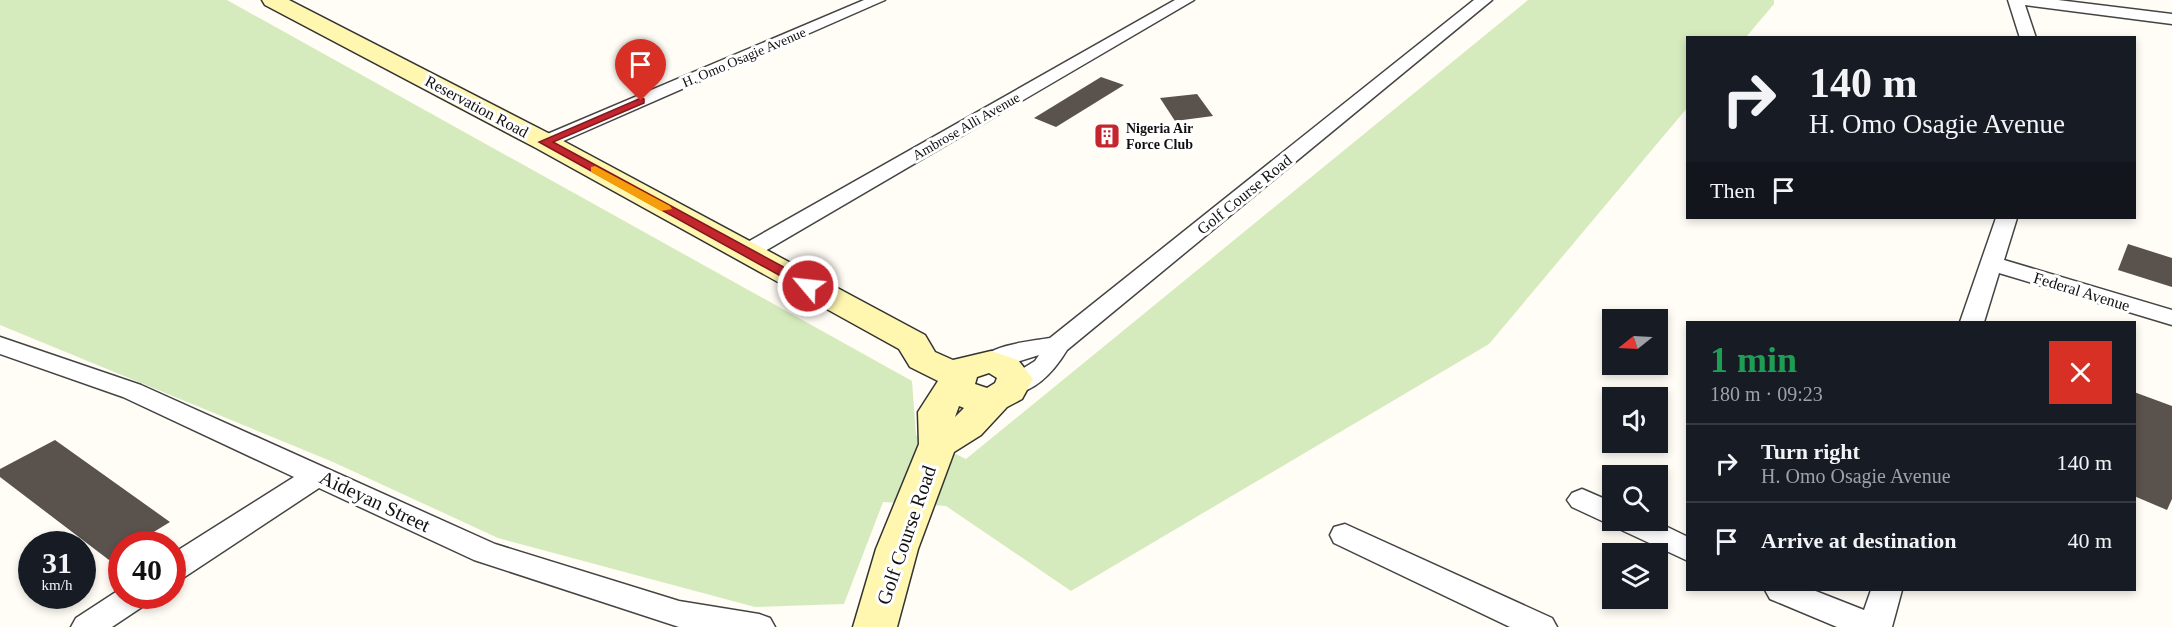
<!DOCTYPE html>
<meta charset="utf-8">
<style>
body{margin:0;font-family:"Times New Roman",serif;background:#20242c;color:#f1f3f6;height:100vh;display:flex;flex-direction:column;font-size:22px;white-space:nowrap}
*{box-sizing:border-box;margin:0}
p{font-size:20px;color:#9ea1a6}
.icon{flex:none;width:33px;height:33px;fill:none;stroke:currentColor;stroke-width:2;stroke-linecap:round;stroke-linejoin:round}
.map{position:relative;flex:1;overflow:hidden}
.side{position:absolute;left:1686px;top:321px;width:450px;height:270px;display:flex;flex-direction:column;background:#171b24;border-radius:0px;box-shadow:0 3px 9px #0003}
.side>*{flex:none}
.guide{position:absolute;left:1686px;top:36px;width:450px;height:183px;border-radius:0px;box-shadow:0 3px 9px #0003;background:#171b24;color:#f1f3f6;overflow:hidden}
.needle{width:39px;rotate:252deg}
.controls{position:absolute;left:1602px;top:309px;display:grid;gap:12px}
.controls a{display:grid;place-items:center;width:66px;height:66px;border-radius:0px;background:#171b24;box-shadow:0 3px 9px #0003;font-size:30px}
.speed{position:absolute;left:18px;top:531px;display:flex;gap:12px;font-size:30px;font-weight:700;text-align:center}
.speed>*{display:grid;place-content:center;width:78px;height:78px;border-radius:50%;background:#171b24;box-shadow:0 3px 9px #0003;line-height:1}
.speed small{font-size:15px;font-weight:400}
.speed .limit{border:9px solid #d22;background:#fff;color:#111}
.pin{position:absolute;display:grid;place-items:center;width:51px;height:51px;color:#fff;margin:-62px -26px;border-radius:50% 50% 50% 0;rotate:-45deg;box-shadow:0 0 6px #0007}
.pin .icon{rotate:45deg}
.me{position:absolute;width:66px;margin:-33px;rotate:298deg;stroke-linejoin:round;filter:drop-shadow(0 0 4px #0008)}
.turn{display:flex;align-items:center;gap:21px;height:126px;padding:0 24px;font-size:27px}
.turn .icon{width:78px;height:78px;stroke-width:2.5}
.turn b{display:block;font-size:42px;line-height:51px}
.then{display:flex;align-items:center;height:57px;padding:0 24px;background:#0003;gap:12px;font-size:22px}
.round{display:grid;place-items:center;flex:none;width:63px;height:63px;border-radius:0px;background:#20242c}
.overview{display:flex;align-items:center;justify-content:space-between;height:102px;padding:0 24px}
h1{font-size:36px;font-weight:800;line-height:45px;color:#1e9e55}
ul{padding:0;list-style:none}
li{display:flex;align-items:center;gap:18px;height:78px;padding:0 24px;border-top:2px solid #363941}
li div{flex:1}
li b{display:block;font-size:22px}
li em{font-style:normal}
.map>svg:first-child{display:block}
.green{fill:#d5ebbd}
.building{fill:#5a524d}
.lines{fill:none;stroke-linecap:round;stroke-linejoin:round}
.street-casing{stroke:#444;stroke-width:3}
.secondary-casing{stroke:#333;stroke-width:3}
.street{fill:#fff;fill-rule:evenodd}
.secondary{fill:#fff6b0;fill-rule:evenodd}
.route{fill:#c4262e;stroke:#7f191e;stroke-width:1.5}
.slow{fill:#f59e0b}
.labels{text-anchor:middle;stroke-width:6;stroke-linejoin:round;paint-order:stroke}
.far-street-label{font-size:14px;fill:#111;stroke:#fff}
.far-poi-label{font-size:14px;font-weight:bold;fill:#111;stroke:#fff;text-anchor:start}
.street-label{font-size:16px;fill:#111;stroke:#fff}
.near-street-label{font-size:20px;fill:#111;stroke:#fff}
</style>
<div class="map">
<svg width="2172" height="627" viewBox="0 0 2172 627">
<rect width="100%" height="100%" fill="#fffdf5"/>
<!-- green -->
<path class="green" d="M0,0H227L912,381L916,435L966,459L1528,0H1774V4L1746,37L1688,38L1687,108L1489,344L1071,591L946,506L883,502L844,604L755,607L498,538L333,462L0,325Z"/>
<!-- building -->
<g class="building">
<path d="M1101,77L1124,85L1056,127L1034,118Z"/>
<path d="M1197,94L1213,116L1175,121L1160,98Z"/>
<path d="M2128,244L2172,258V287L2118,270Z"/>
<path d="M2134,392L2172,406V499L2167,510L2134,496Z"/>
<path d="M55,440L170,522L134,544H122V552L109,560L0,477V469Z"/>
</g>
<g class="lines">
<defs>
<g id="street">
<path d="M864,0H885L552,146H538L535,142L538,138Z"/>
<path d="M1175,0H1194L753,258H737L734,253L737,248Z"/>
<path d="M1474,0H1492L1067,350C1055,370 1031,399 1004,392L1000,386L1004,380L1035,361L1039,355L991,370L982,368L978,362C989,345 1031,341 1050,338Z"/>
<path d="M2008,0H2058L2172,14V24L2025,5L2036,38H2020Z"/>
<path d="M1996,218H2017L2004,260L2172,310V325L1999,273L1984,322H1960Z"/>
<path d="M0,337L141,385L495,544L679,601L759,614L770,618L775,627H679L474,560L319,488L183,578L172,582V554L294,477L123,397L0,354Z"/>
<path d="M1582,489L1612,502V520H1653L1688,537V561L1572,507L1567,500L1572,493Z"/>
<path d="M1345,524L1552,618L1557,627H1510L1334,543L1330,535L1334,527Z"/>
<path d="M122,588V596H150L145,605L112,627H71L76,618Z"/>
<path d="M1765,590H1813L1864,610L1871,590H1902L1892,627H1837L1770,599Z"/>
</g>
<path id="secondary" d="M262,0H289L554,136L925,335L935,352L953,360L991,351L1018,360L1033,379L1022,399L1007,407L981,435L954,452L918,549L897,627H853L876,549L919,444L918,412L938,381L910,367L899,349L536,148L265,5ZM989,373L997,378L995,383L987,388L975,384L977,377ZM959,406L964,408L955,417Z"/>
</defs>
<!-- street casing -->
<use href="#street" class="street-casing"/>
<!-- secondary casing -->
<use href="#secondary" class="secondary-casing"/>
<!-- street -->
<use href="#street" class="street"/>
<!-- secondary -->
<use href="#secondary" class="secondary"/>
</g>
<!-- route -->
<path class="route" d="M641,98L644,99V103L553,142L813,283V289H804L539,142Z"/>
<!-- slow -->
<path class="slow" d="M595,166L670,206L672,209L661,211L591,172V167Z"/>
<!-- icons -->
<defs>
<symbol id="building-square" viewBox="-11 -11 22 22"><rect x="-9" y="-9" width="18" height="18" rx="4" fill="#c4262e" stroke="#fff"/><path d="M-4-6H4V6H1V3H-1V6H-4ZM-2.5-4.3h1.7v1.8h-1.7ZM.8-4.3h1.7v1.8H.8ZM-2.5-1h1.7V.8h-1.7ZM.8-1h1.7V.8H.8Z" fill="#fff"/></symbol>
</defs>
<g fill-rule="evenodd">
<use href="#building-square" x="1092" y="121" width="30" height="30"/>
</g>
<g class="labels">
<!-- far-street labels -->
<g class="far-street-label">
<text transform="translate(744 57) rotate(-23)" y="5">H. Omo Osagie Avenue</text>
<text transform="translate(966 126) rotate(-30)" y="5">Ambrose Alli Avenue</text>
</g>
<!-- far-poi labels -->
<g class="far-poi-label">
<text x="1126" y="133">Nigeria Air<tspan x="1126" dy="16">Force Club</tspan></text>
</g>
<!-- street labels -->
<g class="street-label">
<text transform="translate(477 106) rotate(28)" y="6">Reservation Road</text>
<text transform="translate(1244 194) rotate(-39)" y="6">Golf Course Road</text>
<text transform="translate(2082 291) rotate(17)" y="6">Federal Avenue</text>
</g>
<!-- near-street labels -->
<g class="near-street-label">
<text transform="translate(375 501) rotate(25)" y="7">Aideyan Street</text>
<text transform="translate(906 535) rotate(-71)" y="7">Golf Course Road</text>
</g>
</g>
</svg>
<div class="controls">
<a><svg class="needle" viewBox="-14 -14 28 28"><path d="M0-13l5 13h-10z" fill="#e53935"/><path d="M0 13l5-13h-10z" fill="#9ea1a6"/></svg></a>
<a><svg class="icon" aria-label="sound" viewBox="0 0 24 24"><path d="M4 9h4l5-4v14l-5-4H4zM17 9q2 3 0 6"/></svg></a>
<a><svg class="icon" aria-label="search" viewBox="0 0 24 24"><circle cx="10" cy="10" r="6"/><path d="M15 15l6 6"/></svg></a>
<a><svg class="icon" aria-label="layers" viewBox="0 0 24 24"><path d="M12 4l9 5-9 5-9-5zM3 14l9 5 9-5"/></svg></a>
</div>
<div class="speed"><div>31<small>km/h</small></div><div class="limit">40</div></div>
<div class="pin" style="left:641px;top:101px;background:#d93025"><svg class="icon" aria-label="arrive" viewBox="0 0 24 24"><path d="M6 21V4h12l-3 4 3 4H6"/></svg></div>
<svg class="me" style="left:808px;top:286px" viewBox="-20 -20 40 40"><circle r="17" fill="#c4262e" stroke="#fff" stroke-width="3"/><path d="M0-11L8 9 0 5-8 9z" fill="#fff"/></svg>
<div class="guide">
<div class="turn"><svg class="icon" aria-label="right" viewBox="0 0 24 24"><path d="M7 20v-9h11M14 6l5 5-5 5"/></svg><div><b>140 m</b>H. Omo Osagie Avenue</div></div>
<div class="then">Then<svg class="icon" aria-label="arrive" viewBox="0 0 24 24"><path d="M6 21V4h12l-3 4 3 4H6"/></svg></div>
</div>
<section class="side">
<div class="overview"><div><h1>1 min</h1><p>180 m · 09:23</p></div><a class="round" style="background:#d93025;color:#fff"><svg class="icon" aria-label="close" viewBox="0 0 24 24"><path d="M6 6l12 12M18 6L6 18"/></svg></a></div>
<ul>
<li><svg class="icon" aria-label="right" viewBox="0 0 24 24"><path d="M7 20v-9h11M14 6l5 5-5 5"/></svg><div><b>Turn right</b><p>H. Omo Osagie Avenue</p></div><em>140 m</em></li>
<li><svg class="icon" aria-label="arrive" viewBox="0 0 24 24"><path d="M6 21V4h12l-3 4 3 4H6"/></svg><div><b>Arrive at destination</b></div><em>40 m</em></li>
</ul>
</section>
</div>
